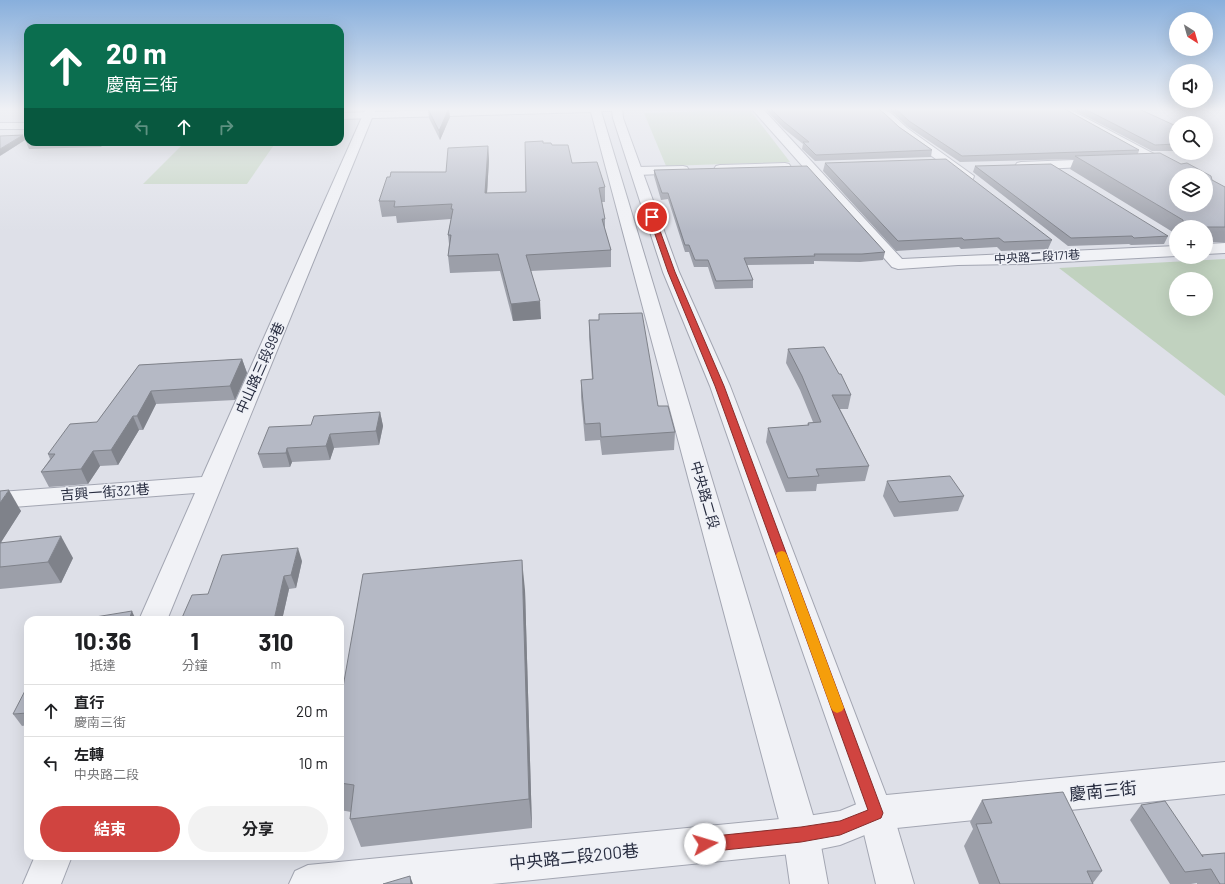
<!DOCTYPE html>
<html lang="zh-TW">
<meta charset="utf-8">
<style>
body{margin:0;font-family:Barlow,"Noto Sans TC",sans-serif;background:#f2f2f2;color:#202124;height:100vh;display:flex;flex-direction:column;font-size:15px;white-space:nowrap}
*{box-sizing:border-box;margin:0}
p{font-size:13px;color:#757577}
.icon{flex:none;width:22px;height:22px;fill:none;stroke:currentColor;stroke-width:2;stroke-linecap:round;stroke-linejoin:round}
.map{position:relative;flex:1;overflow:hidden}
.details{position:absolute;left:24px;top:616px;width:320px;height:244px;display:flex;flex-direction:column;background:#fff;border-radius:12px;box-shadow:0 4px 16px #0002}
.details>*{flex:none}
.guide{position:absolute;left:24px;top:24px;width:320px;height:122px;border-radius:12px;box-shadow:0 4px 16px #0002;background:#0b6e4f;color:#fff;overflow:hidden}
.needle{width:26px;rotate:143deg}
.controls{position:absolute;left:1169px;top:12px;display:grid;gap:8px}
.controls a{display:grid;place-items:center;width:44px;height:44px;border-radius:50%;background:#fff;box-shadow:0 4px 16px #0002;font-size:20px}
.pin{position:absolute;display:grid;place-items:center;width:34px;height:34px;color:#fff;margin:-17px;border:2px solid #fff;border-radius:50%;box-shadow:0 1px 4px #0007}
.me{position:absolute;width:44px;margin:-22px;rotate:84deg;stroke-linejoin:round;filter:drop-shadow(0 0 3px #0008)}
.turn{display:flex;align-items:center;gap:14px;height:84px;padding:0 16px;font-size:18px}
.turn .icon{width:52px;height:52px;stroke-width:2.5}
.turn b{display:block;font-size:28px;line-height:34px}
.lanes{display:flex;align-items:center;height:38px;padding:0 16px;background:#0003;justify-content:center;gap:20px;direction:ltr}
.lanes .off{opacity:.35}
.eta{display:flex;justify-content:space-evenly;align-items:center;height:68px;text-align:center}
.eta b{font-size:24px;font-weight:700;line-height:28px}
.cta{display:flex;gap:8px;margin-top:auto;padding:8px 16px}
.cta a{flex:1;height:46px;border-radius:24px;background:#d04440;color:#fff;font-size:16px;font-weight:700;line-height:46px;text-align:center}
.cta a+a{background:#f2f2f2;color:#202124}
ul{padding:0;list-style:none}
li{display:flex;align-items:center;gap:12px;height:52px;padding:0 16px;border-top:1px solid #e0e0e0}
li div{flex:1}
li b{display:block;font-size:15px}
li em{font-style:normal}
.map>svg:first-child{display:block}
.green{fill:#c1d2bf;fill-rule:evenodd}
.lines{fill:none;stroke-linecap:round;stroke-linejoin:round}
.minor-casing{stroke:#a3a6b2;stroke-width:2}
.tertiary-casing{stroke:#a3a6b2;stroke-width:2}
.minor{fill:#f1f2f6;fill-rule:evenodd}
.tertiary{fill:#f1f2f6;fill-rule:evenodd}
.wall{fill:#9c9fa9}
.shaded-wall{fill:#7f828a}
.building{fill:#b5b9c5;stroke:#7f828a;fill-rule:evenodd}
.route{fill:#d04440;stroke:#872c2a}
.slow{fill:#f59e0b}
.labels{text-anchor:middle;stroke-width:3;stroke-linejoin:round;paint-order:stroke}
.far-street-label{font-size:12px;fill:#272c3f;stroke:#eef0f6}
.street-label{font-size:14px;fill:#272c3f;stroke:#eef0f6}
.near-street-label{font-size:17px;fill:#272c3f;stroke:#eef0f6}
</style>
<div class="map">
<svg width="1225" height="884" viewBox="0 0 1225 884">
<rect width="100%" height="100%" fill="#dee0e8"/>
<!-- green -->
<g class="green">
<path d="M750,110L790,162L666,166L644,113Z"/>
<path d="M185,142H276L247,184H143Z"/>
<path d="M1225,259V396L1059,268ZM1176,279H1206V309H1176Z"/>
</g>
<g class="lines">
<defs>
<g id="minor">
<path d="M366,108H376L167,620H139L195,493L0,508V492L202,477Z"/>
<path d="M751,108H762L902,259L1176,246V256L1025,264L958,265L898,269L892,267Z"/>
<path d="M870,108H882L892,114L907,128L974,176L973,179H963L899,132L884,118Z"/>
<path d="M1054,108H1067L1188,172L1189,175H1176V176L1055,110Z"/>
<path d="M1101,159L1105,160L1107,163L1105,166L1021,170L1017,169L1015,166L1017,163L1021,162Z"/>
<path d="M785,163L789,164L791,167L789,170L720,173L716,172L714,169L716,166L720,165Z"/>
<path d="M683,166L687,167L689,170L687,173L637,175L633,174L631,171L633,168L637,167Z"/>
<path d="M1225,243V253L1206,254V244Z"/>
<path d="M1225,762V794L877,830L840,845L801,853L492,884H289L295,871L308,865L801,817L840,811L876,796Z"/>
<path d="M35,856H72L61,884H23Z"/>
</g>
<g id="tertiary">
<path d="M508,108H622L623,118L679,272L730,386L893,813L914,884H876L859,813L710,386L663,272L613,118L612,111H601L819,835L828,884H790L783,835L591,112L340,119V113Z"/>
<rect x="0" y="123" width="28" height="6"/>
</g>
</defs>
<!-- minor casing -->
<use href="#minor" class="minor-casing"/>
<!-- tertiary casing -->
<use href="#tertiary" class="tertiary-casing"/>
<!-- minor -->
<use href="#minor" class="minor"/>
<!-- tertiary -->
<use href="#tertiary" class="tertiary"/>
</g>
<!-- wall -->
<g class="wall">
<path d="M431,108H454L431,109Z"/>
<path d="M764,108H877L899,127L932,150L931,157L815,161L802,149L803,144L783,128Z"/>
<path d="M885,108H1063L1139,150L1138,154L1212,180L1225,187V242H1206V227H1176V234L1070,169L1074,159L960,162L908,127L893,113Z"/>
<path d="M1070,108H1137L1176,126V151H1152Z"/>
<path d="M428,109L450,117L440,140L429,118Z"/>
<path d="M28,136V142H103L101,147L29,149L25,140L0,156Z"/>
<path d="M1206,140L1209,141L1206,148Z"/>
<path d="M543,143L552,145L572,163L605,187V202H602L605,219V230L611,250V267L531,271L541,319L513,321L500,271L450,273L448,256L449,244L448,235L451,219L397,223L396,216L382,217L379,201L446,172L488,146L489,160L487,193L526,192Z"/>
<path d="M825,163L1052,240L1048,249L1001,251L997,247L961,249L959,247L896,251L823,171Z"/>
<path d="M975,166L1168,236L1164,244L1131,245L1129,244L1068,246L973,172Z"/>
<path d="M654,170L885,252L883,260L860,262L814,261V264L747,265L753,280V288L715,289L708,267H694L689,252H685L668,199L661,200L654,176Z"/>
<path d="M599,314L675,432L674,450L602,455L600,440L585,441L581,397V380L592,379L589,337V320H599Z"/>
<path d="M788,349L851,395L848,409H840L869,466L865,481L817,484L816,491L786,492L766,442L768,428L807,426L808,423L813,422L800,390L786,363Z"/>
<path d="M242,359L247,373L235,400L156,404L143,430H139L118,465L100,466L88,484L49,487L41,472L50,459L48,454L97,422L139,365Z"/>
<path d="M380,412L383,426L379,445L334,448L330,460L292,462L290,467L263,468L258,454L311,425Z"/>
<path d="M887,481L964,496L958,511L894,517L883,496Z"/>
<path d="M0,491L21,511L1,542L73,558L61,583L0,589Z"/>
<path d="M302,561L296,588L289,589L282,620H181L208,594Z"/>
<path d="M525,590L532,828L361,847L350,819L351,812L340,810V704Z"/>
<path d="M28,713V725L22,726L13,714Z"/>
<path d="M982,800L1102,871L1093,883V884H979L964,846L973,829L970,822Z"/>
<path d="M1141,805L1202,855L1225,884H1197V883L1191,884H1170L1130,820Z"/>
</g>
<!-- shaded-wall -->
<g class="shaded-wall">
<path d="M449,108L450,117L440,140L439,131Z"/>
<path d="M23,135L25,140L0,156V149Z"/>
<path d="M99,142H103L101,147Z"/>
<path d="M488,146L489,160L486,209L485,193Z"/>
<path d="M540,301L541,319L513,321L511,304Z"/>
<path d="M242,359L247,373L235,400L230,386Z"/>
<path d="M151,391L156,404L143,430L137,416Z"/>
<path d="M380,412L383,426L379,445L376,431Z"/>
<path d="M133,416L139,430L118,465L111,450Z"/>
<path d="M330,434L334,448L330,460L326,446Z"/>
<path d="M287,448L292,462L290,467L286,453Z"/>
<path d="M93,451L100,466L88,484L81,469Z"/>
<path d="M9,490L21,511L0,544V503Z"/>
<path d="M61,536L73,558L61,583L48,562Z"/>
<path d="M298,548L302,561L296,588L291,575Z"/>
<path d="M522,560L525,590L532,828L529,799Z"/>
<path d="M284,576L289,589L282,620H274Z"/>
<path d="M132,611L136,620H129Z"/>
<path d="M410,876L413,884H411Z"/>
</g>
<!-- building -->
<g class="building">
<path d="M449,108L439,131L428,109Z"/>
<path d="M770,108H877L884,113L899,127L932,150L816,155L803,142H809L783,121Z"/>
<path d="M895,108H1063L1139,150L962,156L909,121Z"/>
<path d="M1083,108H1137L1176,126V144L1155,145Z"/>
<path d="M23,135L0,149V136Z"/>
<path d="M543,141V143H551L552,145H568L572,163L597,162L605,187L599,188L605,219H602L611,250L526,255L540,301L511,304L498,254L448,256L451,235H448L453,209H451L452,204L394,207L395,201H379L387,177H390L391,172H446L448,148L488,146L485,193L526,192L525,142Z"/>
<path d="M1160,153L1181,164L1187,163L1211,176L1212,180L1225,187V227H1184L1183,220L1075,156ZM1176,175H1206V205H1176Z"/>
<path d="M946,159L1052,240L1004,242L999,238L964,240L962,238L898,241L825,163Z"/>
<path d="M1051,164L1168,236L1134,238L1132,236L1071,238L975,166Z"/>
<path d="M807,166L885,252L862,254H814L815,256L744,258L753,280L716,281L708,260H695L689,245H685L668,193H662L654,170Z"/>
<path d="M642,313L658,406H668L675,432L601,437L600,423L585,424L581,380L593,379L589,320H599V314Z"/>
<path d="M824,347L839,374H841L851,395H832L869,466L816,469L819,476L788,478L768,428L809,425L808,423L821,422L802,376L788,349Z"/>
<path d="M242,359L230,386L151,391L137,416H133L111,450L93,451L81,469L41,472L55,454H48L70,424L97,422L139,365Z"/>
<path d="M380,412L376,431L330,434L326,446L287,448L286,453L258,454L269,427L311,425L314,416Z"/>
<path d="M950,476L964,496L899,502L887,481Z"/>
<path d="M9,490L0,503V491Z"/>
<path d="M61,536L48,562L0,567V543Z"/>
<path d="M298,548L291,575L284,576L274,620H181L192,595L208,594L222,555Z"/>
<path d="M522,560L529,799L350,819L354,785L340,783V704L363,574Z"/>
<path d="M132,611L129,620H77Z"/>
<path d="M28,685V713L13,714Z"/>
<path d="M1063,792L1102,871H1087L1093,884H1000L976,824L992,823L982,800Z"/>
<path d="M1165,801L1203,857L1202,855L1225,853V884H1220L1211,869L1185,872L1141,805Z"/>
<path d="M410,876L411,884H383Z"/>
</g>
<!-- sky -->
<linearGradient id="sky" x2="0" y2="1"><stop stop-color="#88afdc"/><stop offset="0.47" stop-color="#f0f1f5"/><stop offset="1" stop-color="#f0f1f5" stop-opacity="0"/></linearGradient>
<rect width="1225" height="232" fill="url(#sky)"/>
<!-- route -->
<path class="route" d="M652,215L655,217L675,272L724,386L883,813L881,818L840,835L801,842L705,852L700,849L698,844L700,839L705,837L801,827L840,821L868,810L715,386L668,272L649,217Z"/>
<!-- slow -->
<path class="slow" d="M782,551L785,552L787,555L844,708L842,711L837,713L833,711L831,708L776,555L778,552Z"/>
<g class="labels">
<!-- far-street labels -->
<g class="far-street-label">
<text transform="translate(1037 257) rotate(-3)" y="4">中央路二段171巷</text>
</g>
<!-- street labels -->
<g class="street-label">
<text transform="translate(260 368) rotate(-66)" y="5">中山路三段99巷</text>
<text transform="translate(105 492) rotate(-4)" y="5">吉興一街321巷</text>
<text transform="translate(705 495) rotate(74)" y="5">中央路二段</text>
</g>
<!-- near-street labels -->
<g class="near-street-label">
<text transform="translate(1103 791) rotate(-6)" y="6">慶南三街</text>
<text transform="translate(574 857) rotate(-6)" y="6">中央路二段200巷</text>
</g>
</g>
</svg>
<div class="controls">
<a><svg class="needle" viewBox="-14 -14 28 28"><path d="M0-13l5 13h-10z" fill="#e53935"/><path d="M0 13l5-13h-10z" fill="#757577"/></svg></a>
<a><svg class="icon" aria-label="sound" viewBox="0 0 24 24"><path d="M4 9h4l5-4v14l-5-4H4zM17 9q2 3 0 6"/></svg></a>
<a><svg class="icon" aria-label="search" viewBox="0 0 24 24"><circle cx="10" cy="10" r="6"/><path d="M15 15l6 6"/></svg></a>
<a><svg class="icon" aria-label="layers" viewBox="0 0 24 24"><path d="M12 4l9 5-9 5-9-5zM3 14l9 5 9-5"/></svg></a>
<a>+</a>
<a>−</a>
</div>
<div class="pin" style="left:652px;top:217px;background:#d93025"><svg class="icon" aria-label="arrive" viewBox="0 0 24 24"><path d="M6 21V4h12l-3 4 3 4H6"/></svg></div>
<svg class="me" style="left:705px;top:844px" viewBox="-20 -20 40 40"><circle r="19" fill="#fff"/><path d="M0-13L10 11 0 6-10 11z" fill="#d04440"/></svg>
<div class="guide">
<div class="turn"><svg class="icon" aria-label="ahead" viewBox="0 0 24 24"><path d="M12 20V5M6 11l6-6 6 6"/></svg><div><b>20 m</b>慶南三街</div></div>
<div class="lanes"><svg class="icon off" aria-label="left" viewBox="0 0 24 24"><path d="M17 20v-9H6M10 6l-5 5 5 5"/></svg><svg class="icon" aria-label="ahead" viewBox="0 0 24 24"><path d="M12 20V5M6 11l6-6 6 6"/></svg><svg class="icon off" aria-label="right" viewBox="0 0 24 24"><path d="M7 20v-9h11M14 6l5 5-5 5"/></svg></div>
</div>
<section class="details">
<div class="eta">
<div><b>10:36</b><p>抵達</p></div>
<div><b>1</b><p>分鐘</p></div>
<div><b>310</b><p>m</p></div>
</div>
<ul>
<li><svg class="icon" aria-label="ahead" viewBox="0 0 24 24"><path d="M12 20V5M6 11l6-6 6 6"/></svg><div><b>直行</b><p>慶南三街</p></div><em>20 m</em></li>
<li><svg class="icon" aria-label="left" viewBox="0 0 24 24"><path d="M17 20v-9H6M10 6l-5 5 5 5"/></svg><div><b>左轉</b><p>中央路二段</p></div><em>10 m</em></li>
</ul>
<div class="cta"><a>結束</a><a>分享</a></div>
</section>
</div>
